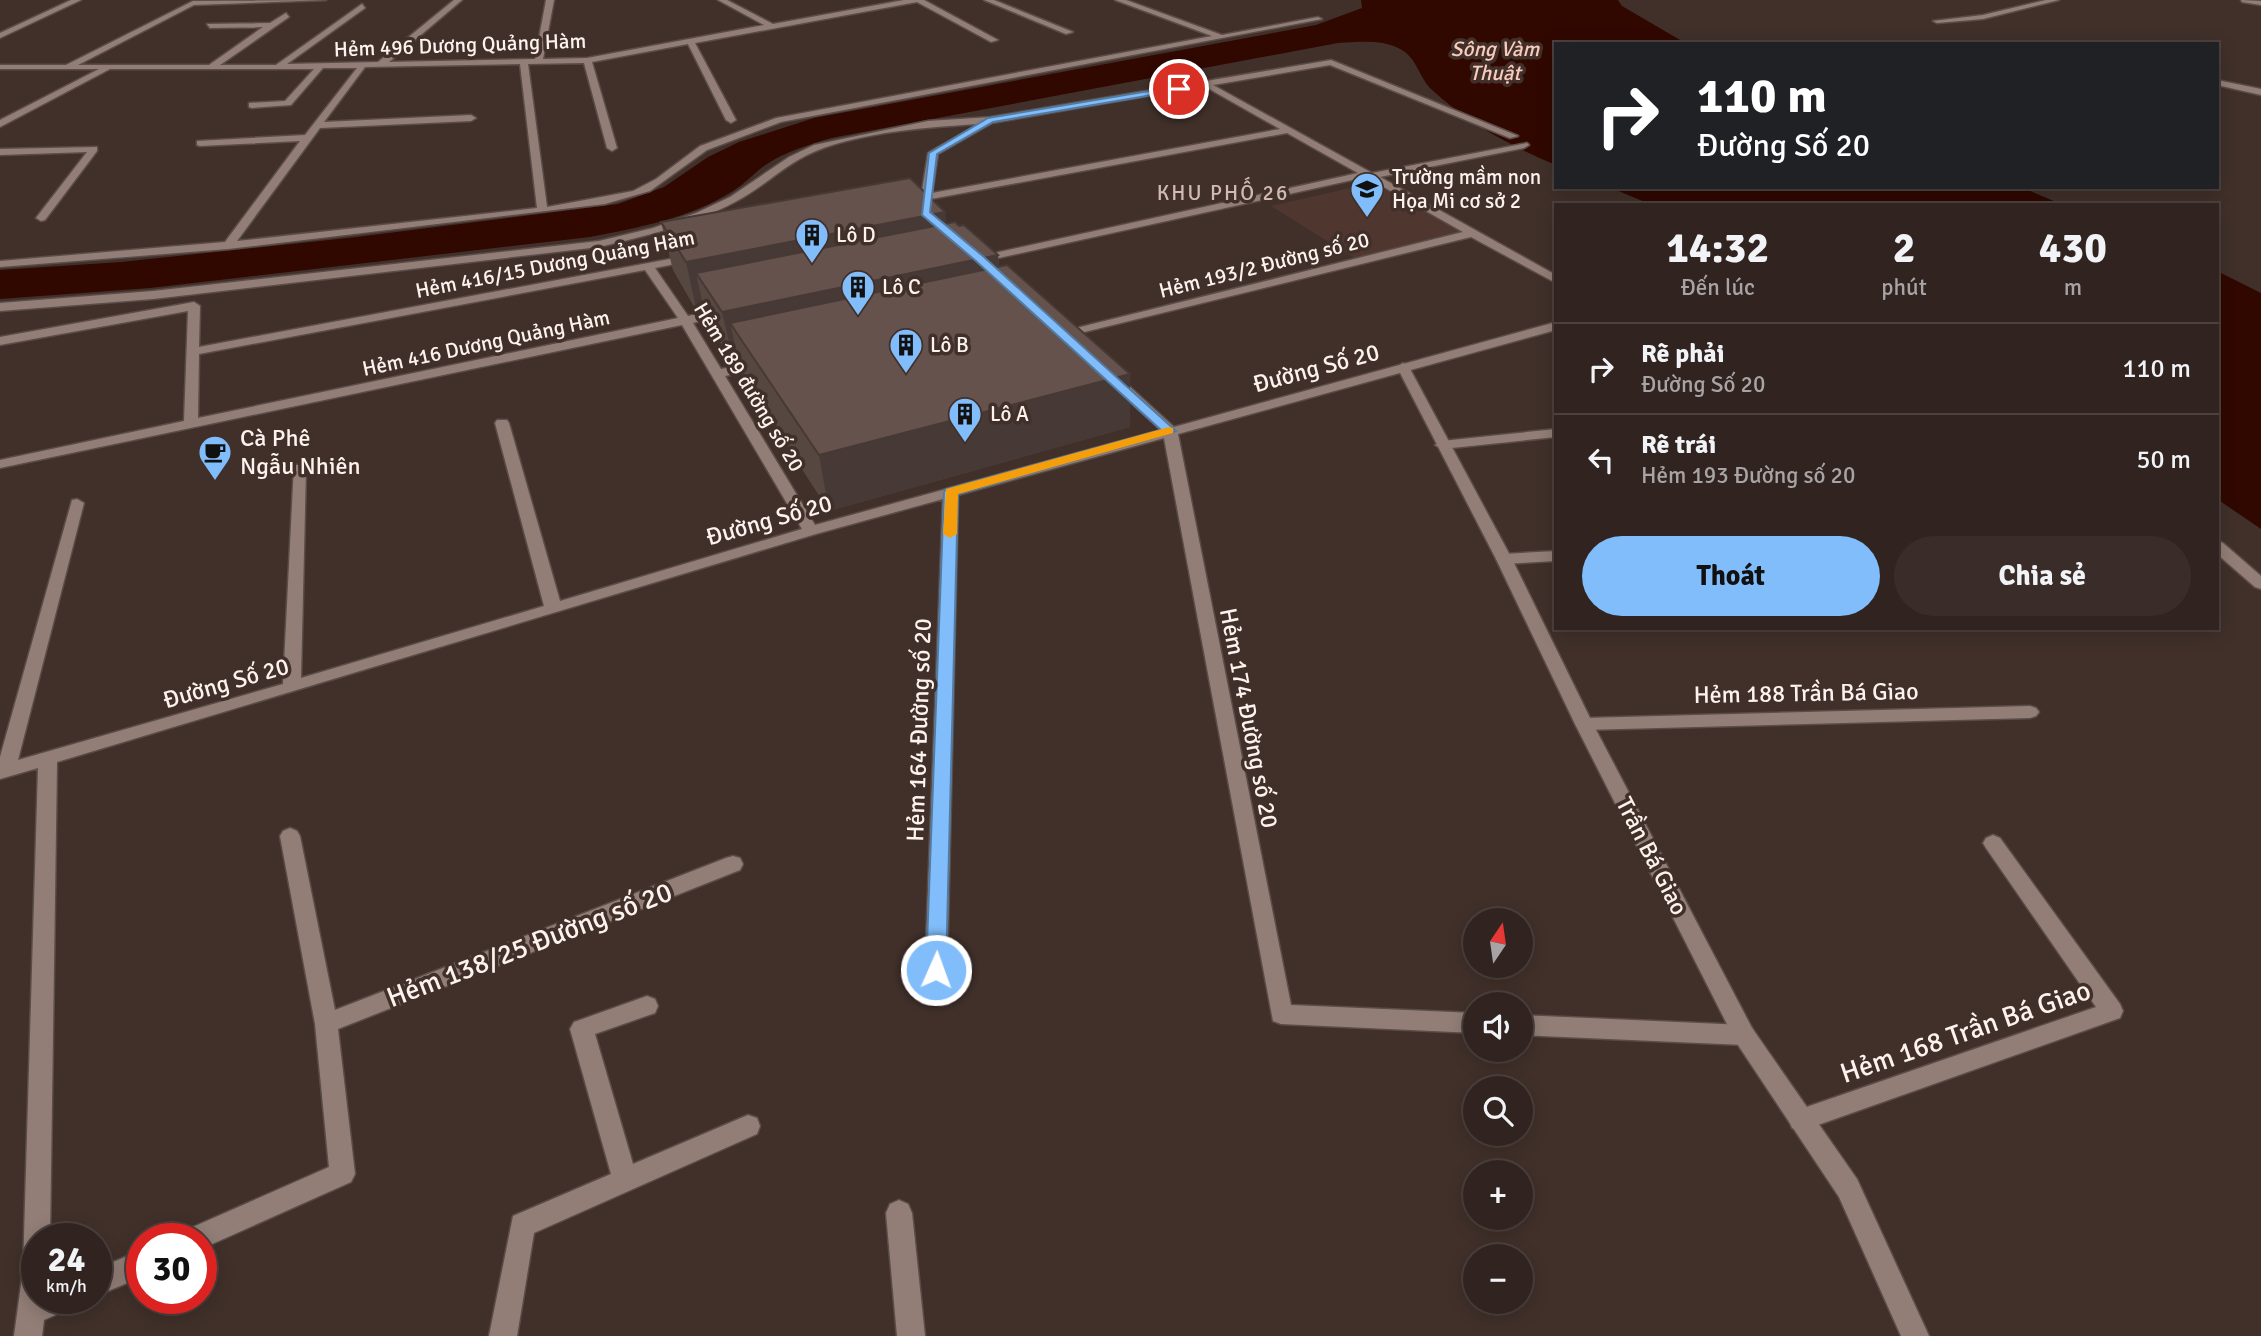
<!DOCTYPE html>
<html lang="vi">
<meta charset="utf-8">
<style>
body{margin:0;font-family:Signika,sans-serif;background:#392c29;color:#f1f3f6;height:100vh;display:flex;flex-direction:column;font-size:26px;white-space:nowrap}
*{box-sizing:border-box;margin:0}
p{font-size:23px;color:#a8a4a5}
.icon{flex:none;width:38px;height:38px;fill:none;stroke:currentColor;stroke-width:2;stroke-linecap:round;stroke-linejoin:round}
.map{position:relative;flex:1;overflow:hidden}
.details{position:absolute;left:1554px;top:203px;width:665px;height:427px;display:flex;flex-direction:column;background:#312420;border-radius:0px;box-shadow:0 4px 18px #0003,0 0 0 2px #4c413e}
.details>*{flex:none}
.top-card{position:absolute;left:1554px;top:42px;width:665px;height:147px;border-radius:0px;box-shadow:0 4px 18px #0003,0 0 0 2px #4c413e;background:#202124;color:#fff;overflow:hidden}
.needle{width:46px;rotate:13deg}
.fabs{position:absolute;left:1463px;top:908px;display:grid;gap:14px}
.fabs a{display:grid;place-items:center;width:70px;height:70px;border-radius:50%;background:#312420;box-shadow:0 4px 18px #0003,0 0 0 2px #4c413e;font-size:35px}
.speed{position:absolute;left:21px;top:1223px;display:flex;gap:14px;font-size:35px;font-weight:700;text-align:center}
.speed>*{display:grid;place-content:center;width:91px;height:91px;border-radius:50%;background:#312420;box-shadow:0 4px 18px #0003,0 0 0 2px #4c413e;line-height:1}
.speed small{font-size:18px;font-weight:400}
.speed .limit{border:10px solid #d22;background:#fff;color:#111}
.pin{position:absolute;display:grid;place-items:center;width:60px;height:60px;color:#fff;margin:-30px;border:4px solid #fff;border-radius:50%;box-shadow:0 2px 7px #0007}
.me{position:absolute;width:77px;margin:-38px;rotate:2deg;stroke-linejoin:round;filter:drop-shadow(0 0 5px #0008)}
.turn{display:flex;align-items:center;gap:24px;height:147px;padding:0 28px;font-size:32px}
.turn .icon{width:91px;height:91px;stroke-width:2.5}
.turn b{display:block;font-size:49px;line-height:60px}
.eta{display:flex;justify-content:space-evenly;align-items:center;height:119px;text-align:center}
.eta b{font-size:42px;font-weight:700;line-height:49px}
.cta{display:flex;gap:14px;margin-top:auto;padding:14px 28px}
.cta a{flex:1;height:80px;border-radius:42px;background:#80bdfa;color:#111;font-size:28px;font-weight:700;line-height:80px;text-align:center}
.cta a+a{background:#392c29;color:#f1f3f6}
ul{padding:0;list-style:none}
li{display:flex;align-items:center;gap:21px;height:91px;padding:0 28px;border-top:2px solid #4c413e}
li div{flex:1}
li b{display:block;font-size:26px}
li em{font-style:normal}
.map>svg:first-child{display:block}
.built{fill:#4f372f}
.water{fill:#300800}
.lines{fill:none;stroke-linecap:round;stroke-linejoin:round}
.street-casing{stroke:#5a4c48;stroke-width:3}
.secondary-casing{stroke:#5a4c48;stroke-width:3}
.street{fill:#927e77;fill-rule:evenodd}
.secondary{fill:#927e77;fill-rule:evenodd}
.wall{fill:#574741}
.shaded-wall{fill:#473935}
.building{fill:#65524c;stroke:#473935;stroke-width:2}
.route{fill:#80bdfa;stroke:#537ba2;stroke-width:2}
.slow{fill:#f59e0b}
.labels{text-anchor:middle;stroke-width:7;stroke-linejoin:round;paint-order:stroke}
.far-street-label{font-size:21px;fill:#fdf2ee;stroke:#41302a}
.far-water-label{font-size:21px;font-style:italic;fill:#facbbc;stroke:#41302a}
.far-poi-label{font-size:21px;fill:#fdf2ee;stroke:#41302a;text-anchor:start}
.far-neighbourhood-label{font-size:21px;letter-spacing:2px;fill:#d0bab3;stroke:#41302a}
.street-label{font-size:24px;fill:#fdf2ee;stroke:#41302a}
.poi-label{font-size:24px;fill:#fdf2ee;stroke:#41302a;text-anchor:start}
.near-street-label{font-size:28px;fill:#fdf2ee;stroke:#41302a}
</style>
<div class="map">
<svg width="2261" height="1336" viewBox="0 0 2261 1336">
<rect width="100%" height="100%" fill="#41302a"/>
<!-- built -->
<path class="built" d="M1359,186L1380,188L1397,195L1465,232L1356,259L1271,206Z"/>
<!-- water -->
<g class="water">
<path d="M1361,0H1618L1622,6L1687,44H1556V165C1512,147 1466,122 1431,89C1419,77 1417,59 1402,50C1383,39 1359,42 1338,43L831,138C809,145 786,151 767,164C755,172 745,184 733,191C691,218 637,228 590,237L150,288L0,299V270L121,262L357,237L618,204L664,187L708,157L739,142L814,118L1316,25L1362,8Z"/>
<path d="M1609,187H2021L2063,205H1652Z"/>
<path d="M2217,271L2261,293V529L2217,499Z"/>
</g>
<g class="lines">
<defs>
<g id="street">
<path d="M71,0H81L0,38V33Z"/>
<path d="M326,0L194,5L78,65H209L263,27L210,28L207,24L270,23L286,13L289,17L220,65H276L362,4L365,8L287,64L378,62L454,0H462L389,62L535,59L546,0H554L543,59L587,58L764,25L718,0H727L773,24L904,0H924L998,40L991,42L917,2L695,43L736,120L731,123L726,120L688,44L592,62L617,148L612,151L607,148L584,63L528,64L547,207L633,191L656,179L700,146L776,118L1212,36L1115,0H1126L1222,35L1318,17L1322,19L781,122L707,150L650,191L605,204L228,249L0,267V261L225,242L300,141L200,146L197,145V141L305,135L357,68H323L291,105L252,108L249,107V103L285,101L314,69H110L0,127V120L99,69H0V65H66L193,1ZM520,64L537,208L237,241L320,128L471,121L476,118L471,115L324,122L365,67Z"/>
<path d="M984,0H994L1073,32L1066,34Z"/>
<path d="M2046,0H2059L1983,19L1937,23L1933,21L1983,15Z"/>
<path d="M2241,0L2261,1V5L2242,2Z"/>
<path d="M1331,60L1518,136L1510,138L1330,65L1213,85L1372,173L1527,143L1529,145L1524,148L1380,177L1556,275V283L1471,237L1060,338V332L1463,232L1366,177L976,263L972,262V258L1358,173L1287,133L931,199L932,215L923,217L921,197L928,153L979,124C930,127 862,132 816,151C786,163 764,187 735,202C692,225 646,236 599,247L153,299L0,311V303L153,291L599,241L653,228L696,213L730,197L789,157L814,145L928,121L991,117ZM1204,86L1280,129L932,193L938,154L992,123Z"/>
<path d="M2217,80L2261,89V95L2217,85Z"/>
<path d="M97,147V151L45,220L41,221L36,218L87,152L0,155V149Z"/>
<path d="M691,255L695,256V260L655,268L688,316L726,308L732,312L693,323L721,369L764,360L770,364L769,367L725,376L815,525L1161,430L1108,382V376H1118L1174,427L1556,322V330L1178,434L1291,1005L1475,1013V1033L1281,1024L1273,1021L1164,438L958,495L947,970L944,977L936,979L928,977L925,970L943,499L816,534L57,762L50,1239H37V1298H74L71,1308L44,1320L42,1336H14L23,1270L38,768L0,779V757L72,500L77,499L84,503L18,760L283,684L294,465H304L306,468L301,678L544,606L495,423L497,420H507L509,423L560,601L802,529L682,325L0,468V460L184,421L188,311L0,345V337L194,302L200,306L199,347ZM645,270L678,318L198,418L199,354Z"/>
<path d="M1556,429V437L1442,449L1435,445L1442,441Z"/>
<path d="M2217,541L2223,543L2261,576V589L2255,587L2217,554Z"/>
<path d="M1556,551V561L1504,564L1496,559L1504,554Z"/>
<path d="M2030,706L2036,708L2039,712L2036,716L2030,718L1584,730L1578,728L1575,724L1578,720L1584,718Z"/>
<path d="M290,828L297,831L300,836L335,1010L726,858L733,856L740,858L743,864L740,870L338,1029L355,1174L351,1182L201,1249V1239H182L186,1230L329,1167L315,1024L280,836L283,831Z"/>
<path d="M1993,835L2000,838L2120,1004L2123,1011L2120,1018L1801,1131L1792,1128L1789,1120L1792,1112L2096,1007L1986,848L1983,843L1986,838Z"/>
<path d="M647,996L655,999L658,1006L655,1013L595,1034L633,1164L748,1115L757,1118L760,1126L757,1134L534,1233L517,1336H489L513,1216L611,1174L570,1029L574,1022Z"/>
<path d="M1521,1015L1744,1025L1752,1028L1756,1035L1752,1042L1744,1045L1521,1035Z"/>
<path d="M899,1200L908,1204L912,1213L925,1336H897L886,1213L890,1204Z"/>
<path d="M142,1250V1277L96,1296V1269Z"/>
</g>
<path id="secondary" d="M1403,363L1409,367L1512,559L1593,724L1752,1028L1857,1179L1929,1336H1901L1839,1197L1736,1042L1575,724L1496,559L1397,367Z"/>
</defs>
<!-- street casing -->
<use href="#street" class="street-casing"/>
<!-- secondary casing -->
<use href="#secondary" class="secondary-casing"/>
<!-- street -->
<use href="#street" class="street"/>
<!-- secondary -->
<use href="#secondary" class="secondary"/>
</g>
<!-- wall -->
<path class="wall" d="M945,212L946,224L959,226L998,255L999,267L1130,427L829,511L741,375L739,362L734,363L707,323L704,310L697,312L673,270L661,222Z"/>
<!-- shaded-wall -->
<g class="shaded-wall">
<path d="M945,212L949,259L696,273L704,310L697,312L686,262Z"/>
<path d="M998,255L1002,304L730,323L739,362L734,363L722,312Z"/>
<path d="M1130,374V427L829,511L819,455Z"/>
</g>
<!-- building -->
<g class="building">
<path d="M910,178L945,212L686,262L661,222Z"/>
<path d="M955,222L959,226L964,225L998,255L722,312L696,273Z"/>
<path d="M1007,265L1130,374L819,455L730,323Z"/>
</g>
<!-- route -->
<path class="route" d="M1179,86L1182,90L993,122L937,154L930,212L984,257L1176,431L958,494L946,970L943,976L936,978L929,976L926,970L944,492L946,489L1161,430L977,262L922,215L929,153L988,118Z"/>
<!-- slow -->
<path class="slow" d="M1169,427L1173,428V433L958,494L957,534L950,538L943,534L946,489Z"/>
<!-- icons -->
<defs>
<symbol id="school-pin" viewBox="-11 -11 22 30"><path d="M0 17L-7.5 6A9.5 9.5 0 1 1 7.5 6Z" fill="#80bdfa" stroke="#41302a"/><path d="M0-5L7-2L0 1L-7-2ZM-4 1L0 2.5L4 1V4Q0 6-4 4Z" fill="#111"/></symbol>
<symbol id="building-pin" viewBox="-11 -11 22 30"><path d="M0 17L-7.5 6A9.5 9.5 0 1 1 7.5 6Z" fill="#80bdfa" stroke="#41302a"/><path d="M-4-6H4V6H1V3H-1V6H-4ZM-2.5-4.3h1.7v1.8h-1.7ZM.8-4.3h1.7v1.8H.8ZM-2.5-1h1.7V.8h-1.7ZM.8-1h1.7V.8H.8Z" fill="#111"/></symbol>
<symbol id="cafe-pin" viewBox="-11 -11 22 30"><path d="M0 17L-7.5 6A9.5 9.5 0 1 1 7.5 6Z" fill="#80bdfa" stroke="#41302a"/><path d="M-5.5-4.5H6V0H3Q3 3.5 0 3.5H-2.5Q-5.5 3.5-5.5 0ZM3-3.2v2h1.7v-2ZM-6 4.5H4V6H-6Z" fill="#111"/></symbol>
</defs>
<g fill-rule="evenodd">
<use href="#school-pin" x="1348" y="170" width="38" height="52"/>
<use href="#building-pin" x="793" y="216" width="38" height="52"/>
<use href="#building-pin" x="839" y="268" width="38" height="52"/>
<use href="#building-pin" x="887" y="326" width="38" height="52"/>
<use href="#building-pin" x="946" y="395" width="38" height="52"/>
<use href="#cafe-pin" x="196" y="433" width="38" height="52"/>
</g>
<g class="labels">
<!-- far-street labels -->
<g class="far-street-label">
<text transform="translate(460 45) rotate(-2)" y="7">Hẻm 496 Dương Quảng Hàm</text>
<text transform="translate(555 264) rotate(-11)" y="7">Hẻm 416/15 Dương Quảng Hàm</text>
<text transform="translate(1264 265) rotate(-14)" y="7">Hẻm 193/2 Đường số 20</text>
<text transform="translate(486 343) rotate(-12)" y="7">Hẻm 416 Dương Quảng Hàm</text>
<text transform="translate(749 387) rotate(59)" y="7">Hẻm 189 đường số 20</text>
</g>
<!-- far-water labels -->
<g class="far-water-label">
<text x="1495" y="56">Sông Vàm<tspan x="1495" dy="24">Thuật</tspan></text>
</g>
<!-- far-poi labels -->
<g class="far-poi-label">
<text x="1392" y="184">Trường mầm non<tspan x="1392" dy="24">Họa Mi cơ sở 2</tspan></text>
<text x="836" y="242">Lô D</text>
<text x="882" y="294">Lô C</text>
<text x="930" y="352">Lô B</text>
<text x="990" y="421">Lô A</text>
</g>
<!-- far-neighbourhood labels -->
<g class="far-neighbourhood-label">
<text x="1223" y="200">KHU PHỐ 26</text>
</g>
<!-- street labels -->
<g class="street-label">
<text transform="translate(1316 368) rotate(-15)" y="8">Đường Số 20</text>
<text transform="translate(769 520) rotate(-16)" y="8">Đường Số 20</text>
<text transform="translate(226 683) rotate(-16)" y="8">Đường Số 20</text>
<text transform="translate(1806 693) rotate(-1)" y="8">Hẻm 188 Trần Bá Giao</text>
<text transform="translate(1249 718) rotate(79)" y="8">Hẻm 174 Đường số 20</text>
<text transform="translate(919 730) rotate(-88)" y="8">Hẻm 164 Đường số 20</text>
<text transform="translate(1652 856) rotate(63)" y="8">Trần Bá Giao</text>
</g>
<!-- poi labels -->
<g class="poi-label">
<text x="240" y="446">Cà Phê<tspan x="240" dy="28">Ngẫu Nhiên</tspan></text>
</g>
<!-- near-street labels -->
<g class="near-street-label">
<text transform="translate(529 944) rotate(-21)" y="10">Hẻm 138/25 Đường số 20</text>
<text transform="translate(1965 1031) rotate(-19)" y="10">Hẻm 168 Trần Bá Giao</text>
</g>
</g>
</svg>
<div class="fabs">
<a><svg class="needle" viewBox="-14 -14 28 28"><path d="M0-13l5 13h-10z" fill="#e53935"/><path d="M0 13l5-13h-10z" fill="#a8a4a5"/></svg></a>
<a><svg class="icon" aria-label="sound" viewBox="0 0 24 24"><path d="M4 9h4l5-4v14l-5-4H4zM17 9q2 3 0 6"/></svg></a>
<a><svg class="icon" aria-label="search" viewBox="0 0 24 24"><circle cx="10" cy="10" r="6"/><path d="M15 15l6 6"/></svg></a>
<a>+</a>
<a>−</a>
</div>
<div class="speed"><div>24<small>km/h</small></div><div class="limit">30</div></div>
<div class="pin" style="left:1179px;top:89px;background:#d93025"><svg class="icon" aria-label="arrive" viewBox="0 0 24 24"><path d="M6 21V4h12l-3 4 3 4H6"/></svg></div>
<svg class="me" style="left:936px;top:970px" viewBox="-20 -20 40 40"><circle r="17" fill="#80bdfa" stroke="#fff" stroke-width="3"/><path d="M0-11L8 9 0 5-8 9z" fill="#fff"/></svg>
<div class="top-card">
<div class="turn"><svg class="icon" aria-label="right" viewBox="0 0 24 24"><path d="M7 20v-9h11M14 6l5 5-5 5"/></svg><div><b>110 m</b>Đường Số 20</div></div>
</div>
<section class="details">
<div class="eta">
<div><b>14:32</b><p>Đến lúc</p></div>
<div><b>2</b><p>phút</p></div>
<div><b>430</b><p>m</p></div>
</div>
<ul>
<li><svg class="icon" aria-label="right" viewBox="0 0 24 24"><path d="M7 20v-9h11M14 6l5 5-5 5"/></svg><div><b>Rẽ phải</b><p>Đường Số 20</p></div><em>110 m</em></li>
<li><svg class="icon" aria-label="left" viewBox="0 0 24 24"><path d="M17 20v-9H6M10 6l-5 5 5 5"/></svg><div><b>Rẽ trái</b><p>Hẻm 193 Đường số 20</p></div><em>50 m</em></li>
</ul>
<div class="cta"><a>Thoát</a><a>Chia sẻ</a></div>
</section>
</div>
